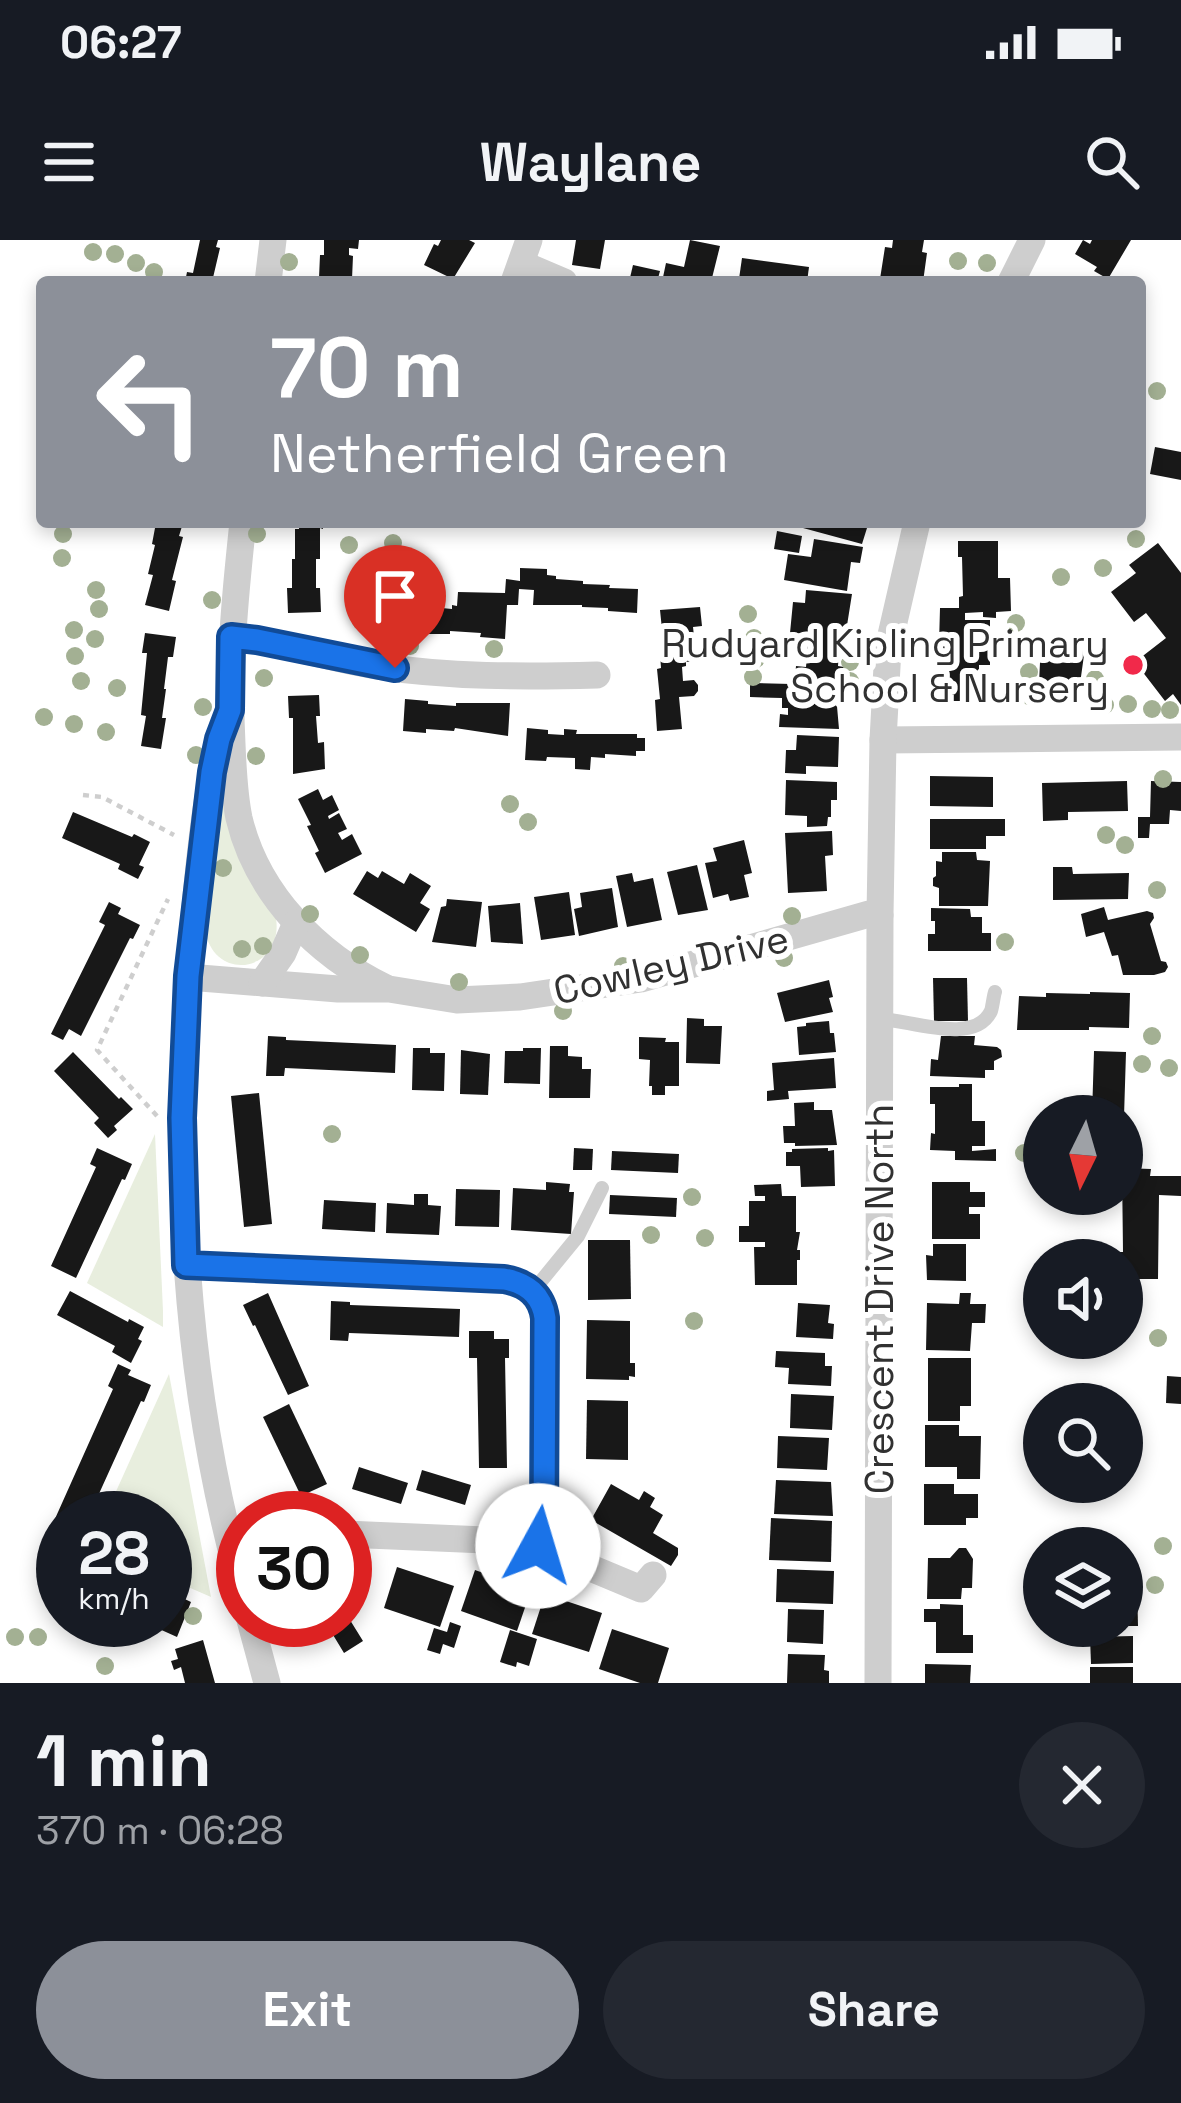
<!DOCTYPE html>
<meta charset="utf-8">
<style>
body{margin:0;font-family:"Space Grotesk",sans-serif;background:#242831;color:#f1f3f6;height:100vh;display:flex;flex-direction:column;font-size:45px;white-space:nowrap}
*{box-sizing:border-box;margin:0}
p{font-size:39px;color:#9ea1a6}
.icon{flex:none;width:66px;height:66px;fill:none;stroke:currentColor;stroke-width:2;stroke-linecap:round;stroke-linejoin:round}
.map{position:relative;height:1443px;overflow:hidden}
.sheet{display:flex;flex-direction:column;background:#171b24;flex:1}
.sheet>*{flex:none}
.top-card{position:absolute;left:36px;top:36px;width:1110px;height:252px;border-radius:12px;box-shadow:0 6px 18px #0003;background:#8c9099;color:#fff;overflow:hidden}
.needle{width:78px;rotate:185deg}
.fabs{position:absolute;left:1023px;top:855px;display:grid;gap:24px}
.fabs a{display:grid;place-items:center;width:120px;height:120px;border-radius:50%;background:#171b24;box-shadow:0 6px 18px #0003;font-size:60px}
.speed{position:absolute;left:36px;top:1251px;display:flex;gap:24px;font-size:60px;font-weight:700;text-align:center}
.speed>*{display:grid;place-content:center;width:156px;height:156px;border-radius:50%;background:#171b24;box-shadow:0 6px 18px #0003;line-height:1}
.speed small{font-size:30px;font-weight:400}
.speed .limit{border:18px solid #d22;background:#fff;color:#111}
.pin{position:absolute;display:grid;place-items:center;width:102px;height:102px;color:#fff;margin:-123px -51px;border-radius:50% 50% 50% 0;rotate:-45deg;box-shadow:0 0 12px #0007}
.pin .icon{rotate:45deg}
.me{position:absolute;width:132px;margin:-66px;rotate:6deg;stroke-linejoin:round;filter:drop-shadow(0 0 9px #0008)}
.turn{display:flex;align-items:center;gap:42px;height:252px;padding:0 36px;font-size:54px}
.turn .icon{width:156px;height:156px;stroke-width:2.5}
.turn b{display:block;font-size:84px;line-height:102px}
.round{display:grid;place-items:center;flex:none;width:126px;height:126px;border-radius:63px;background:#242831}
.headline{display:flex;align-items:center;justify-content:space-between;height:204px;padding:0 36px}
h1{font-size:72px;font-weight:700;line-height:90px}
.button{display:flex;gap:24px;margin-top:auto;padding:24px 36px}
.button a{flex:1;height:138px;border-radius:72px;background:#8c9099;color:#fff;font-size:48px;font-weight:700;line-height:138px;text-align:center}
.button a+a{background:#242831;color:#f1f3f6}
.status{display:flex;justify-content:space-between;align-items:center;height:84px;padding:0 60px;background:#171b24;direction:ltr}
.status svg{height:33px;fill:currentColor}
header{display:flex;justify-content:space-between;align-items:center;height:156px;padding:0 36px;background:#171b24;font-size:54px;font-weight:700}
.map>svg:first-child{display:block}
.green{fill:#e8eede}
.building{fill:#181818}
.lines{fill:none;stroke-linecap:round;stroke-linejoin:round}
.path{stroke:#cecece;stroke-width:4.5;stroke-dasharray:6 6;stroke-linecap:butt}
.service{stroke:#cecece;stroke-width:14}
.minor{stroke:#cecece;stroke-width:27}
.tree{fill:#a3b093}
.route-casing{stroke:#114b97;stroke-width:30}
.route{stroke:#1a73e8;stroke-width:21}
.poi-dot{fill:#f1294a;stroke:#fff;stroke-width:4.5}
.labels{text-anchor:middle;stroke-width:12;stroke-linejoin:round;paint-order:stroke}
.poi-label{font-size:39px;fill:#313131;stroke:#fff;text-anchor:end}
.street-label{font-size:39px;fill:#313131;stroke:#fff}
</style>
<div class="status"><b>06:27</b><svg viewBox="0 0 49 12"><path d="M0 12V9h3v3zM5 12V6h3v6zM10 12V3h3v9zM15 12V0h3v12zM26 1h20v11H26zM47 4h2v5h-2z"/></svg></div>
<header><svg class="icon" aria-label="menu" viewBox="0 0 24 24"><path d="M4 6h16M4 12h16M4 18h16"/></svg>Waylane<svg class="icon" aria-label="search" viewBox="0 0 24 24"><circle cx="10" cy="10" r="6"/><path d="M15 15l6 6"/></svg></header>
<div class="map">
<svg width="1181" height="1443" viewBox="0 0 1181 1443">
<rect width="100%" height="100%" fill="#fff"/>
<!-- green -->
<g class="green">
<path d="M222,548L276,678C284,732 214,744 205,690Z"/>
<path d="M155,894L163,1071V1087L87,1043Z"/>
<path d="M169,1134L211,1357L165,1337V1278H104Z"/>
</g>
<!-- building -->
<g class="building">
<path d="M200,0H218L216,7L220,8L212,42H185L187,32L193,33Z"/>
<path d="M324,0H359L358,9L349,8V15L353,16L352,39L319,38L320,15H324Z"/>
<path d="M441,0H469L475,3L453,39L424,25L434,4L438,6Z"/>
<path d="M576,0H605L600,29L572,25Z"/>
<path d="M690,0L720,6L711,42H662L666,23L684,27Z"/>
<path d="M893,0H924L922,12L927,13L923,42L880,39L885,7L892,8Z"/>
<path d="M1083,0L1090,4L1092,0H1131L1108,39L1094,31L1097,27L1075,14Z"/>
<path d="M742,18L809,27L807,42H754L739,39Z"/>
<path d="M633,25L660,31L657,42H629Z"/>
<path d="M1155,207L1181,212V240L1150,234Z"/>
<path d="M152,282L183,283L179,296L183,297L172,340L176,341L169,371L145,365L153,335L148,334L155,305L152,304L155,288L150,287Z"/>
<path d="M299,282H323V289L320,288V319H316V348H320L321,372L288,373L287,348H292V319H295V289H299Z"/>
<path d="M805,282H866L867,288L862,304L803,288Z"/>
<path d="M777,291L802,296L799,313L774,309Z"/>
<path d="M814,299L863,307L860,323L851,322L847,351L784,340L788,314L811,317Z"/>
<path d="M958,301H998V338H1010L1011,371L996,372V378L983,377V372L965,373V380H990V425H979V461H939L938,445H942V413H935V404H939L940,368H959V357L963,356L962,317H958Z"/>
<path d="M1158,303L1181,333V465L1173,454L1165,461L1135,422L1166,398L1146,373L1134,382L1111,352L1136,333L1129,325Z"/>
<path d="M520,328L547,329V335L556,336V339L583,341V344L610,345L609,348L638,349L637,373L608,371V368L582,367V365H533L534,350L519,349L518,365H507L505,399L480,397L481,393L450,391V394H397L399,360L422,362L421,366L452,369V365L457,366L458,352L505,353L506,339L520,341Z"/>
<path d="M806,350L852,354L845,398L840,397L838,426L844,427L842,444L804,441L805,437H795L796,426L806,427L809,394L790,393L793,362L805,363Z"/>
<path d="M700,367L702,386L693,387L694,396L683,397L685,400H693L695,421L686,422V426L682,427L683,441L694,440L698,445V451L694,456L679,457L682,489L657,491L655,460L660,459L657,429L661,428L659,400L663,399L660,370Z"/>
<path d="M145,393L176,397L173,417H168L164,449H166L162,478H166L161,509L141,506L146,476L141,475L147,413H142Z"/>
<path d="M1041,402L1085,408L1079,451L1045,447L1046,444L1039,443Z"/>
<path d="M750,443L791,444V454L836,455L839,489L779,487L780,474L788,475V468H782V458L750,457Z"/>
<path d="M319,455L320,476H316L318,503L324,502L325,529L293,534V478H289L288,456Z"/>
<path d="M405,459L428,461V464L456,466V463H510L508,496L455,488L454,491L426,489V493L403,491Z"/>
<path d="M527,488L548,490V494L564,495V489L577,490L576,494H637V498H645V511H636V516L605,514V518L591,517L590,530L575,529V518L547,517L546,521L525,520Z"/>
<path d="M797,495L839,497L838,527L806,526V534L785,533L786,510H796Z"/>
<path d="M930,536L993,537V567L930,566Z"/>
<path d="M786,540L837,542V560H831V577H828L827,586L807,587V576L785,575Z"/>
<path d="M1127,541L1128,571L1068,572V580L1043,581L1042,543Z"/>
<path d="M1151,541L1181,542V571L1170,570L1169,584H1150L1149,598H1138V577H1150Z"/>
<path d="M318,549L323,560L332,555L339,570L328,576L329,579L339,573L347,589L338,593L342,600L352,594L362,614L325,633L315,613L319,611L307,586L311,585L298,559Z"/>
<path d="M73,572L132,597L134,594L150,602L139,625L144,627L138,639L118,629L120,624L62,598Z"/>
<path d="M930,579H1005V596H986V609H930Z"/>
<path d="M832,591L833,615L825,616L827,651L788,653L785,593Z"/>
<path d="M744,600L752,633L744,635L749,657L730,661L728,654L713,658L705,623L717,621L713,608Z"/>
<path d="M942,612H976L977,620L990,621L988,666H939V648L933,646V638L936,636V621L942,622Z"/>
<path d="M697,625L708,670L678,675L667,632Z"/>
<path d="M1053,627H1072L1073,634L1129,633L1128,659L1053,660Z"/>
<path d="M367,631L378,638L382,631L404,644L410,633L431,646L420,663L430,669L416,692L353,654Z"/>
<path d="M632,633L634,642L653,638L662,680L627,687L616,636Z"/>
<path d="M612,648L618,687L579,696L574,669L582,667L580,653Z"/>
<path d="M569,652L575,695L541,700L534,657Z"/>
<path d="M447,659L482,662L476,707L432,702L441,667L446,666Z"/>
<path d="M109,662L121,668L118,674L140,685L133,699L130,698L81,796L69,789L63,800L51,794L105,685L99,682Z"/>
<path d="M520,663L523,704L491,702L488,666Z"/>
<path d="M1104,667L1108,680L1147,671L1153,673L1154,678L1150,684L1161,721L1166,722L1168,727L1165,732L1154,735H1123L1118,715L1112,716L1104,692L1086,697L1081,674Z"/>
<path d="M931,668L970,669L971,677H982V693H991V711H928V694H935V681H931Z"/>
<path d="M933,738H967L968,781H934Z"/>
<path d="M829,740L833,757L829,758L833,772L785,782L777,753Z"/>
<path d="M1090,752L1130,753L1129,788L1089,787V790H1017L1019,756L1046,757V753L1090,754Z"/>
<path d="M687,778L704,779V786H722L720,824L686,823Z"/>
<path d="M829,781L830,793H834L836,812L799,815L797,787L806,786V783Z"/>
<path d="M268,796L286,797V800L396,805L395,833L285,828L284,836H266Z"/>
<path d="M941,796H975L974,805L997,807L1001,810L1002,817L994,821V830H985V838L930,836L931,819L938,820Z"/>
<path d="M639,797L666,798L665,802H679V846H665V855H652V846H649L650,820L639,819Z"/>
<path d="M550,806H568V816L582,817V829H591L590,858H549Z"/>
<path d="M413,808H430V813H445L444,851L412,850Z"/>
<path d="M523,808H541L540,844L504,843L505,811H523Z"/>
<path d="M461,810L490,814L488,855L460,854Z"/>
<path d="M1094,811L1126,812L1124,876H1092Z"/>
<path d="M73,812L119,859L121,857L133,869L114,886L117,890L108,898L94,883L99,878L54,831Z"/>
<path d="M834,818L836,848L788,851L789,859L767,861V851L774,850L772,823Z"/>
<path d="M959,844H972V881H985V906H972V911L996,909V921L955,920V911L930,910L931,893L935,894V864H930V847H959Z"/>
<path d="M259,853L272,984L244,987L231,856Z"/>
<path d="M814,862V870H832L837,905L795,906V903H784L783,886H795L794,863Z"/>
<path d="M97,908L132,924L125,940L122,939L76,1038L51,1026L96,927L90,924Z"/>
<path d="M574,908L593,909L592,930H573Z"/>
<path d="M828,908V911L834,910L835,946L801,947L800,926H786V912H792V909Z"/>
<path d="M612,911L679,914L678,933L611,930Z"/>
<path d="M1122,928L1151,929L1150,936H1181V956L1159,955L1158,1039H1122V1020H1090V1012H1123Z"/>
<path d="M546,942L570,944L569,952H574L571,994L511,990L513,948L546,950Z"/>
<path d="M932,942H970V952H985V967H969V974H980V999H932Z"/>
<path d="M781,944L782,956H796V992H800L797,1010H800V1020H797V1045H755L754,1007H765V1002H739V986H749V961H765V956H755L754,945Z"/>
<path d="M456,949L500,950L499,987L455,986Z"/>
<path d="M414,954H428V965L441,966L439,995L386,993L387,963L414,965Z"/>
<path d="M610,955L677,958L676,977L609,974Z"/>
<path d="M324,960L376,963L375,992L322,989Z"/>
<path d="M588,1000H630L631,1059L588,1060Z"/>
<path d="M933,1004H966V1041L927,1040L926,1015L933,1016Z"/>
<path d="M70,1051L128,1082L129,1079L144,1087L138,1099L142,1101L131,1123L112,1112L115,1106L57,1075Z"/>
<path d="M268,1053L309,1146L288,1155L255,1085L253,1086L243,1065Z"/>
<path d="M960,1053H971L970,1064H986L985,1083H972L970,1111L926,1110L927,1063L959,1064Z"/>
<path d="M331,1061L350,1062V1065L460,1069L459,1097L349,1093L348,1101L330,1100Z"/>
<path d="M798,1063L830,1065L828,1083L834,1084L833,1099L796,1097Z"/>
<path d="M587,1080L630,1081V1123H635V1137L629,1136V1140L586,1139Z"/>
<path d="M469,1091H494V1099H509V1118H505L507,1228H479L477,1118H469Z"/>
<path d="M776,1111L825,1113V1126H832L831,1146L788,1144L789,1128L775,1127Z"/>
<path d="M928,1118H971V1166H960V1181H928Z"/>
<path d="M118,1124L131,1130L128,1135L151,1145L144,1162L141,1161L88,1278H63V1296L50,1290L113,1149L108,1146Z"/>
<path d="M1167,1136L1181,1137V1164L1166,1163Z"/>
<path d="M791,1154L834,1156L832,1190L790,1188Z"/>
<path d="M587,1160L628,1161V1220L586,1219Z"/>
<path d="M289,1164L327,1244L301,1256L263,1177Z"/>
<path d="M925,1185H959V1196H981L980,1239H957V1227H925Z"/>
<path d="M778,1196L829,1198L827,1230L777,1228Z"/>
<path d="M359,1227L408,1243L401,1264L352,1249Z"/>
<path d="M422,1230L471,1245L465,1265L416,1250Z"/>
<path d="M776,1240L831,1242L833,1276L774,1274Z"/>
<path d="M611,1244L639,1260L644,1251L655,1258L650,1267L663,1275L653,1293L678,1308V1315L671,1326L591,1280Z"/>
<path d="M924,1244H954V1254H978V1278H966V1285H924Z"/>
<path d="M771,1278L832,1281L831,1322L769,1320Z"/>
<path d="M959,1308H966L973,1319L972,1348H962L961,1359H927L928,1318H950Z"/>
<path d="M397,1327L454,1346L440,1387L384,1368Z"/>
<path d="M777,1329L834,1331L833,1364L776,1362Z"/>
<path d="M475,1330L531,1350L517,1391L461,1371Z"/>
<path d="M1122,1344H1137L1138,1386H1122Z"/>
<path d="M172,1353L191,1362L177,1397L157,1388L160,1380H165V1354L170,1356Z"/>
<path d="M545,1354L602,1373L589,1412L532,1394Z"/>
<path d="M940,1364L963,1365V1395H973V1413H936V1382H924V1369H940Z"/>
<path d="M788,1369L824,1370L823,1404L787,1402Z"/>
<path d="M345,1372L363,1401L344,1413L324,1380H345Z"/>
<path d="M450,1382L461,1386L454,1408L443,1404L440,1414L427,1410L434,1388L447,1392Z"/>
<path d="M612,1389L669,1408L658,1443H640L599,1429Z"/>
<path d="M510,1390L537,1399L529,1426L517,1422L516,1427L500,1422Z"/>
<path d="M1133,1396V1423L1091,1424L1090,1397Z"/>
<path d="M203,1400L215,1443H185L181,1427L174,1430L171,1421L178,1419L175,1409Z"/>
<path d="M788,1414L825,1415L824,1430L829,1431V1443H787Z"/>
<path d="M925,1424L971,1425L970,1443H925Z"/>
<rect x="1090" y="1427" width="43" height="16"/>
</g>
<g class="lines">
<!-- path -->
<g class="path">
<path d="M83,555L102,557L174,595"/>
<path d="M157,876L97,810L168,659"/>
</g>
<!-- service -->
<g class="service">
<path d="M881,779C909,780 975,806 991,771C992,769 994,754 995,752"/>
<path d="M533,1051L578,996L602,948"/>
</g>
<!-- minor -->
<g class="minor">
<path d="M522,24L564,42"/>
<path d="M268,42L273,0"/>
<path d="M514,42L529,0"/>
<path d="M1011,42L1032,0"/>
<path d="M243,282C235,356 228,429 232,504C233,528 234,554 239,578C257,654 317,715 386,748"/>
<path d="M231,397C280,402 327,418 376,426C449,437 523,437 597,435"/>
<path d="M230,470C206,535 201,607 194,676C171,904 181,1134 243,1355"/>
<path d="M883,500L1181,497"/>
<path d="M188,737L338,749H389L457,760L520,757L641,739L869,674L880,675"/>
<path d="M262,743L283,713L296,683"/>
<path d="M186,1025L504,1039C527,1043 541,1055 545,1078L544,1286L538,1306L508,1301L345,1294"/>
<path d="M538,1306L641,1349L653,1335"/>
<path d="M250,1380L267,1443"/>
<path d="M878,1443L880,675L883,500L888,408L917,282"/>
</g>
</g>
<!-- trees -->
<g class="tree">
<circle cx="93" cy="12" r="9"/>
<circle cx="115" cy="14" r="9"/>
<circle cx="958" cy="21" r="9"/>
<circle cx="289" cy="22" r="9"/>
<circle cx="136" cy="23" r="9"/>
<circle cx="987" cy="23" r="9"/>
<circle cx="154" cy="32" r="9"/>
<circle cx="1157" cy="151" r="9"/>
<circle cx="63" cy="294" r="9"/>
<circle cx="257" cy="294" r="9"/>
<circle cx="1136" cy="299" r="9"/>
<circle cx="393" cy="303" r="9"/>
<circle cx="349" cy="305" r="9"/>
<circle cx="62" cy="318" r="9"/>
<circle cx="1103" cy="328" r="9"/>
<circle cx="388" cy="331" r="9"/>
<circle cx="1061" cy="337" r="9"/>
<circle cx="96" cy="350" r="9"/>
<circle cx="212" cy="360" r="9"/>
<circle cx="99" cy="369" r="9"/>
<circle cx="748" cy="374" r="9"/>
<circle cx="361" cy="381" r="9"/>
<circle cx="1016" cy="383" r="9"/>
<circle cx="74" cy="390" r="9"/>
<circle cx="382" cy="392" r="9"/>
<circle cx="754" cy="398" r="9"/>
<circle cx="95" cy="399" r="9"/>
<circle cx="410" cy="406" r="9"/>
<circle cx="790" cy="406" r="9"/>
<circle cx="494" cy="409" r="9"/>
<circle cx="1098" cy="411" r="9"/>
<circle cx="75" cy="416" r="9"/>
<circle cx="756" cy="419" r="9"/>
<circle cx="850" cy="422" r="9"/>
<circle cx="1029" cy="432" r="9"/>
<circle cx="753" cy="437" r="9"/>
<circle cx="264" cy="438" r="9"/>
<circle cx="1095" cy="439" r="9"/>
<circle cx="81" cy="441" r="9"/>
<circle cx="850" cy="441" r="9"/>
<circle cx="117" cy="448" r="9"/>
<circle cx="1029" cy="456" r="9"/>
<circle cx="1128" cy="464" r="9"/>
<circle cx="1105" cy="465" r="9"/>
<circle cx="203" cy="467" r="9"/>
<circle cx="1152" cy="469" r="9"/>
<circle cx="1170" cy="470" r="9"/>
<circle cx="44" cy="477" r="9"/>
<circle cx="74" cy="484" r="9"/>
<circle cx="106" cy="492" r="9"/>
<circle cx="196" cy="515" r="9"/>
<circle cx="256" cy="516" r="9"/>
<circle cx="1163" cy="539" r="9"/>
<circle cx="510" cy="564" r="9"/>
<circle cx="528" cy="582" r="9"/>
<circle cx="1106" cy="595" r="9"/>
<circle cx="1125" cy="605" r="9"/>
<circle cx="223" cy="628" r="9"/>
<circle cx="1157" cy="650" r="9"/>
<circle cx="310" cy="674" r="9"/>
<circle cx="792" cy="676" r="9"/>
<circle cx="1005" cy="702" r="9"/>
<circle cx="263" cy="706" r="9"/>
<circle cx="242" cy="709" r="9"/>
<circle cx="360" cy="715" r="9"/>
<circle cx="784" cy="718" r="9"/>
<circle cx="623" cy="726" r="9"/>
<circle cx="459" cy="742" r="9"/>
<circle cx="563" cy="771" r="9"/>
<circle cx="1152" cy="796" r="9"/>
<circle cx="1142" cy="824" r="9"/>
<circle cx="1169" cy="828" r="9"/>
<circle cx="332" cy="894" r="9"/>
<circle cx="1024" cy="913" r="9"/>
<circle cx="692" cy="957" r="9"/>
<circle cx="651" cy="995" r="9"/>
<circle cx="705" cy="998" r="9"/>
<circle cx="694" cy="1081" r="9"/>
<circle cx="1158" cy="1098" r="9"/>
<circle cx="1163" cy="1306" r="9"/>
<circle cx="1155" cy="1345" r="9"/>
<circle cx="193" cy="1376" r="9"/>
<circle cx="15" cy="1397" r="9"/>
<circle cx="38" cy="1397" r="9"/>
<circle cx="105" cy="1426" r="9"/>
</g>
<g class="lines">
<defs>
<path id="route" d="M395,428L257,400L231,397L230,470L219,499L212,532L188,736L182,878L186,1025L504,1039C527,1043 542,1055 545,1078L544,1286L538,1306"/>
</defs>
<!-- route casing -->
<use href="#route" class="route-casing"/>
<!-- route -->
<use href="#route" class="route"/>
</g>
<!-- markers -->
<circle class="poi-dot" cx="1133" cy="425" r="12"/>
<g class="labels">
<!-- poi labels -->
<g class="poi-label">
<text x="1109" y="417">Rudyard Kipling Primary<tspan x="1109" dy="45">School &amp; Nursery</tspan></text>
</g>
<!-- street labels -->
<g class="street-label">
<text transform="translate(671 724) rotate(-13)" y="14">Cowley Drive</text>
<text transform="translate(879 1059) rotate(-90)" y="14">Crescent Drive North</text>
</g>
</g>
</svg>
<div class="fabs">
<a><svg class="needle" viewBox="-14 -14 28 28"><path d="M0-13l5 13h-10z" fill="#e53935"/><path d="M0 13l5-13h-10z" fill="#9ea1a6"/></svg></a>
<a><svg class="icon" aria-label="sound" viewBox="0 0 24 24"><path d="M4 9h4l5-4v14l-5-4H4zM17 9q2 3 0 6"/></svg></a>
<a><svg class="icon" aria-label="search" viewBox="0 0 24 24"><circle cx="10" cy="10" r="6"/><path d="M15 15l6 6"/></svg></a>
<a><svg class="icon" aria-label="layers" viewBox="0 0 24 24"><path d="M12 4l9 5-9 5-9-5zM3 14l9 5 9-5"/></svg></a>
</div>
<div class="speed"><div>28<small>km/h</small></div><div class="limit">30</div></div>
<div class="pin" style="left:395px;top:428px;background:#d93025"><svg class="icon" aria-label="arrive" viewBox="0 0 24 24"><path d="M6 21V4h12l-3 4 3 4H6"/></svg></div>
<svg class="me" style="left:538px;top:1306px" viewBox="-20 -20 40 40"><circle r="19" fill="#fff"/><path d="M0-13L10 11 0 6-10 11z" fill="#1a73e8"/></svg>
<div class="top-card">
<div class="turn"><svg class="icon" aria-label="left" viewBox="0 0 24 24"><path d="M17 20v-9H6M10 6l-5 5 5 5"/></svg><div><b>70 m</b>Netherfield Green</div></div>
</div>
</div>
<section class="sheet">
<div class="headline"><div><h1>1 min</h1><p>370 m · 06:28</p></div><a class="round"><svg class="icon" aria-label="close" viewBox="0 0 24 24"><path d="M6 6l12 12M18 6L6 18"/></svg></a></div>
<div class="button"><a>Exit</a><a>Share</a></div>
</section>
